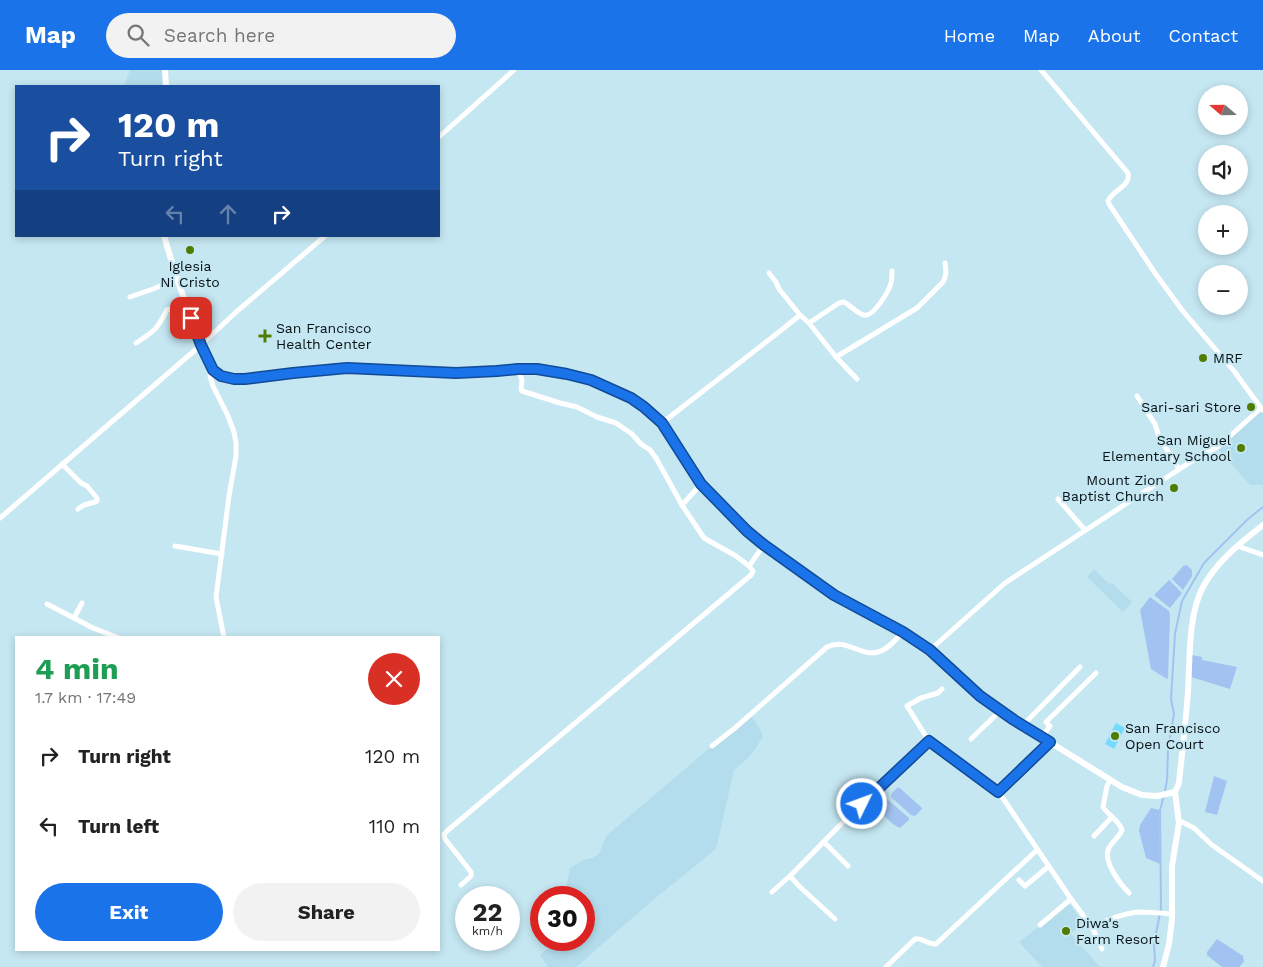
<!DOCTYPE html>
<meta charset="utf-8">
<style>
body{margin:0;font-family:"Work Sans",sans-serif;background:#f2f2f2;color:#222;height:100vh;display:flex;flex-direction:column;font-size:19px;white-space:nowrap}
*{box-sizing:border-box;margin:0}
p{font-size:16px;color:#767676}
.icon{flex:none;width:28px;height:28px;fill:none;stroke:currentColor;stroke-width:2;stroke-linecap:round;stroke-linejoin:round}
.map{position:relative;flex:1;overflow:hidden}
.sheet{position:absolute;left:15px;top:566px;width:425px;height:315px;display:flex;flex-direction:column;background:#fff;border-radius:0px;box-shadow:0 2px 8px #0003}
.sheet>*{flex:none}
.guide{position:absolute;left:15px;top:15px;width:425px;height:152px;border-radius:0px;box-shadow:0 2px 8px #0003;background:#1a4fa0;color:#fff;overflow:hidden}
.needle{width:32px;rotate:290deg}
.controls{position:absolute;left:1198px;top:15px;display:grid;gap:10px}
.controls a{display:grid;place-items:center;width:50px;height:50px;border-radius:50%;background:#fff;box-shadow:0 2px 8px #0003;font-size:25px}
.speed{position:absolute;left:455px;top:816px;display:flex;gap:10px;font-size:25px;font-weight:700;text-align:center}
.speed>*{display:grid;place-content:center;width:65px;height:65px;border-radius:50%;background:#fff;box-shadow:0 2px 8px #0003;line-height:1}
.speed small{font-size:12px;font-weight:400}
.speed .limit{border:8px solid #d22;background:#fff;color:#111}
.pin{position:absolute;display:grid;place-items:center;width:42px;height:42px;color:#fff;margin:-21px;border-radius:10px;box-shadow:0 2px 8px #0006}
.me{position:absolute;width:55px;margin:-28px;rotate:48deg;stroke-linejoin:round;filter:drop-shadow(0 0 4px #0008)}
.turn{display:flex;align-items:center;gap:18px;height:105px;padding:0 20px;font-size:22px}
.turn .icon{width:65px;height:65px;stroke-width:2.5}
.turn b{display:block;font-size:35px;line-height:42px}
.lanes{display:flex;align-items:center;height:48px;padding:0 20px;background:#0003;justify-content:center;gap:25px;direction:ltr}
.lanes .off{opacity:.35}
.round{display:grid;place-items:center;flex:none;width:52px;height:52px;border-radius:26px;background:#f2f2f2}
.overview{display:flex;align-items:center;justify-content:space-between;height:85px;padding:0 20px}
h1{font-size:30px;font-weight:700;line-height:38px;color:#1e9e55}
.button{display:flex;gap:10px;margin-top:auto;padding:10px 20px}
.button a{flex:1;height:58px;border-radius:30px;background:#1a73e8;color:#fff;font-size:20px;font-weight:700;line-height:58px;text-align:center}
.button a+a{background:#f2f2f2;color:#222}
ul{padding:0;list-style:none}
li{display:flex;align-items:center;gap:15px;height:70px;padding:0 20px}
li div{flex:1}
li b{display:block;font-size:19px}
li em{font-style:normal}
header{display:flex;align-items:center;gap:30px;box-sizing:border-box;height:70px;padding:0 25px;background:#1a73e8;color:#fff}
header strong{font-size:24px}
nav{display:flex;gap:28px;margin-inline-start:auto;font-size:18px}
.search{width:350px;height:45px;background:#f2f2f2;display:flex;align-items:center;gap:12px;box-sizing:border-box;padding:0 18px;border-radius:28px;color:#767676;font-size:19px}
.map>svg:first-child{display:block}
.built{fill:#b3ddec}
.green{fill:#75dbfc}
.water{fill:#a2c3f1}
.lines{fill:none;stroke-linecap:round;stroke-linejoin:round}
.stream{stroke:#a2c3f1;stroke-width:2}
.minor{stroke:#fff;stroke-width:5}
.tertiary{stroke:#fff;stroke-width:6}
.route-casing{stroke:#114b97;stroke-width:12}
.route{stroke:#1a73e8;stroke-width:9}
.poi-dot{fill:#507d01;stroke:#c5e7f2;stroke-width:2}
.labels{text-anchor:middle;stroke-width:4;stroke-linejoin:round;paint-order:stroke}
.poi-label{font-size:14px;fill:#061115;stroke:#c5e7f2;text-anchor:start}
</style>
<header>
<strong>Map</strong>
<div class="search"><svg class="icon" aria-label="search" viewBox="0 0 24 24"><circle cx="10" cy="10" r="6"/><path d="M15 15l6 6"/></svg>Search here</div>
<nav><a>Home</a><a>Map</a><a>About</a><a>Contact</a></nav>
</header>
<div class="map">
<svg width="1263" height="897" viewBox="0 0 1263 897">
<rect width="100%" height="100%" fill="#c5e7f2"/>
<!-- built -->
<g class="built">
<path d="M130,0H162L164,16H124Z"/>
<path d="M1261,341L1263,343V415H1250L1218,379Z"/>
<path d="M1094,499L1109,514L1112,513L1132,532L1123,542L1087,507Z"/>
<path d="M750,644L761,661L763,667L750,686L734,700L716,779L653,830L576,897H548L540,885L558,870H584V828L564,827L570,798L586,789L593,788L599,784L606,766Z"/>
<path d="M1068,832L1083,852L1071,864L1100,897H1042L1019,872L1041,855Z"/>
</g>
<!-- green -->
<path class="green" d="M1116,653L1125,658L1114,679L1105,674Z"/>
<!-- water -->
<g class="water">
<path d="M1187,495L1192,500V506L1183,520L1172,509L1183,496Z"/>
<path d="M1169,510L1182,523L1170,538L1154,525Z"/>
<path d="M1150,527L1169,541L1170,546L1168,608L1167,609L1151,599L1140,540Z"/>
<path d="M1192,585L1202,587V590L1237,597L1230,619L1191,607Z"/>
<path d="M1214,706L1227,711L1217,745L1205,742Z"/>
<path d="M898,717L901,719L922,738V739L915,746L911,745L891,727L892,723Z"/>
<path d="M887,729L909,748V750L900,758C892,755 881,744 880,736Z"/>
<path d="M1151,738L1159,740L1160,794L1146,788L1139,761L1140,755Z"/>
<path d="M1217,869L1243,886L1244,892L1239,897H1222L1207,885V882Z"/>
</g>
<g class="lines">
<!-- stream -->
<g class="stream">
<path d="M1165,721L1167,710L1168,679L1174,644L1171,629L1175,564L1182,531L1204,493L1248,449L1263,437"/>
<path d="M1153,897L1155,891L1154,874L1161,838L1160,740L1164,726"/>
</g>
<!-- minor -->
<g class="minor">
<path d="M1041,0L1128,103C1131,117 1113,119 1108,131L1109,134L1155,203L1182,240L1234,301L1261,338"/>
<path d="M439,67L514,0"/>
<path d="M769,203L776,212L779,219L800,245"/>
<path d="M130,227L153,219L177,209"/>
<path d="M809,253L836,287L917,238L943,212C947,205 946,200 945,193"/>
<path d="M136,273C155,261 157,259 167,240L186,234"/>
<path d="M836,287L857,309"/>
<path d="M518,299L522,310L521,319L522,321L560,333L577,337L597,347L616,353L632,364L641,374L650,380L656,388L682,435"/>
<path d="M213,300L210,306L213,316L228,346L234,362L236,373V386L229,426L216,527L224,568"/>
<path d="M1137,326L1155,354L1159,367L1179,399"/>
<path d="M662,353L784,258L800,245L809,253L839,233L844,232C850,235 858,244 864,245C873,248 889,221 891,213C892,209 892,205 892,201"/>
<path d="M62,394L81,413L87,416L97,428V431L95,432L84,435L78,439"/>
<path d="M701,414L682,435L704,468L736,486L749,496L764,475"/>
<path d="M1058,429L1085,460"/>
<path d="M0,448L201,275L235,243L325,166"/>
<path d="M175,476L222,484"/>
<path d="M1240,477L1263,485"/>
<path d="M47,534L93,558L119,568"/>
<path d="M74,548L82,533"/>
<path d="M930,580L1005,513L1144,422L1192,391L1219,376L1261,338L1263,340"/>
<path d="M1023,655L1080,597"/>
<path d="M1042,667L1050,656L1046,652L1096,603"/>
<path d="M971,669L1001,640"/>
<path d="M929,671L907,636L921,628L938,623L942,619"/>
<path d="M1050,672L998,721L1071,829L1092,857L1102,879"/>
<path d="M712,676L735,658L827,577C846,567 860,587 878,582C888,580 896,569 903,562"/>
<path d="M1110,710L1107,716L1103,737C1108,745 1119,750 1122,760C1119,768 1110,773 1108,780C1104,793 1120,814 1129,823"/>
<path d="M1179,753L1182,752L1194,758L1212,775L1263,811"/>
<path d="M1094,766L1112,747"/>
<path d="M824,772L848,796"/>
<path d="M790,806L799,816L835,849"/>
<path d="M1019,810L1025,816L1049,796"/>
<path d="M461,815L471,806V802L445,769L444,764L447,761L751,505L753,501L749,496"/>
<path d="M772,822L792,804L851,744L899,701L929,671L998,721"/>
<path d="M1040,855L1071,829"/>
<path d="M1092,857C1107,850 1123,843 1139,842C1150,842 1161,843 1172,844"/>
<path d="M886,897L915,869C922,867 928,875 936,874L1037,780"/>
</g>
<!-- tertiary -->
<g class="tertiary">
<path d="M165,0L166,16"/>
<path d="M164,166L177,209L201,275L213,300L221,306L233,309H245L293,303L347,298L445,303L537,299L567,304L591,310L631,328L644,337L662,353L701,414L747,461L764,475L834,525L903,562L930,580L980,626L1014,650L1122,717L1142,725L1157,726L1175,722"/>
<path d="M1175,722L1179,713C1182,682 1186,651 1188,621C1190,589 1188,547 1202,519C1215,493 1241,472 1263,455"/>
<path d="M1163,897L1169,874L1172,849V796L1179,753L1175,722"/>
</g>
</g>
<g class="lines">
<defs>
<path id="route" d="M191,248L201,275L213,300L221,306L234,309H245L293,303L347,298L456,303L497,301L518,299H537L567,304L591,310L631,328L644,337L662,353L701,414L747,461L764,475L834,525L903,562L930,580L980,626L1014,650L1050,672L998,722L929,671L862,734"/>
</defs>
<!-- route casing -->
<use href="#route" class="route-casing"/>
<!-- route -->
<use href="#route" class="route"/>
</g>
<!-- markers -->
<g class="poi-dot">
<circle cx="190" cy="180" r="5"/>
<path d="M262.5 258.5h5v5h5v5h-5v5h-5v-5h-5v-5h5z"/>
<circle cx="1203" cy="288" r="5"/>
<circle cx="1251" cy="337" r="5"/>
<circle cx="1241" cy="378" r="5"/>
<circle cx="1174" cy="418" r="5"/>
<circle cx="1115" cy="666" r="5"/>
<circle cx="1066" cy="861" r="5"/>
</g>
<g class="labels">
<!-- poi labels -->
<g class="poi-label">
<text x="190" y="201" text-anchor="middle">Iglesia<tspan x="190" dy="16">Ni Cristo</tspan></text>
<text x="276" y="263">San Francisco<tspan x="276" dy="16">Health Center</tspan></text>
<text x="1213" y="293">MRF</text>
<text x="1241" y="342" text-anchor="end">Sari-sari Store</text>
<text x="1231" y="375" text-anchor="end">San Miguel<tspan x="1231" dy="16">Elementary School</tspan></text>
<text x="1164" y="415" text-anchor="end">Mount Zion<tspan x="1164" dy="16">Baptist Church</tspan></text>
<text x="1125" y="663">San Francisco<tspan x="1125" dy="16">Open Court</tspan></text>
<text x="1076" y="858">Diwa's<tspan x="1076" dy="16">Farm Resort</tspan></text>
</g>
</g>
</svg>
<div class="controls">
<a><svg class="needle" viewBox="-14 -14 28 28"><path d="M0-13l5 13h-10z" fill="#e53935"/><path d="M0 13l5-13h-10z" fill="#767676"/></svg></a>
<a><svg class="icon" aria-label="sound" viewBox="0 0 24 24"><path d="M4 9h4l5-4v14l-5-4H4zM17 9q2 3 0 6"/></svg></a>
<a>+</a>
<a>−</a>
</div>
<div class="speed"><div>22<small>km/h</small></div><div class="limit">30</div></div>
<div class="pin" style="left:191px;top:248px;background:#d93025"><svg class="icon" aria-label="arrive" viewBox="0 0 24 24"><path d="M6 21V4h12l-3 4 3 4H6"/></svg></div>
<svg class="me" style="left:862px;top:734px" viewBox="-20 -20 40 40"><circle r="17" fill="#1a73e8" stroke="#fff" stroke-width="3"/><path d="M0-11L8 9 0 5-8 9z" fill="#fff"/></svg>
<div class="guide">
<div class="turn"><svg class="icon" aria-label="right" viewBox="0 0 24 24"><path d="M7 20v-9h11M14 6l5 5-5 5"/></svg><div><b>120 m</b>Turn right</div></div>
<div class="lanes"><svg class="icon off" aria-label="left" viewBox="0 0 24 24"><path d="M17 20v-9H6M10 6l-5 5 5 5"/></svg><svg class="icon off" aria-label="ahead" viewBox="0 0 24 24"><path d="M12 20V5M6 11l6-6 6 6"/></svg><svg class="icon" aria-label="right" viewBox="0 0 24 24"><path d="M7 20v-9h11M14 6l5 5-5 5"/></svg></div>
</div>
<section class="sheet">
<div class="overview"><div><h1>4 min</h1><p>1.7 km · 17:49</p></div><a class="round" style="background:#d93025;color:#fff"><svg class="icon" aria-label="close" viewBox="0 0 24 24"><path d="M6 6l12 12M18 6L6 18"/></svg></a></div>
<ul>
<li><svg class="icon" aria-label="right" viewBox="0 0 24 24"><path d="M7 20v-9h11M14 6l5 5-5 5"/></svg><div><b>Turn right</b></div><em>120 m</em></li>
<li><svg class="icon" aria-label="left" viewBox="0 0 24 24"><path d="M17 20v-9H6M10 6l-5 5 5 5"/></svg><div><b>Turn left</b></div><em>110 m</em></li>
</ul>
<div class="button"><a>Exit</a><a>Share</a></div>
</section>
</div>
